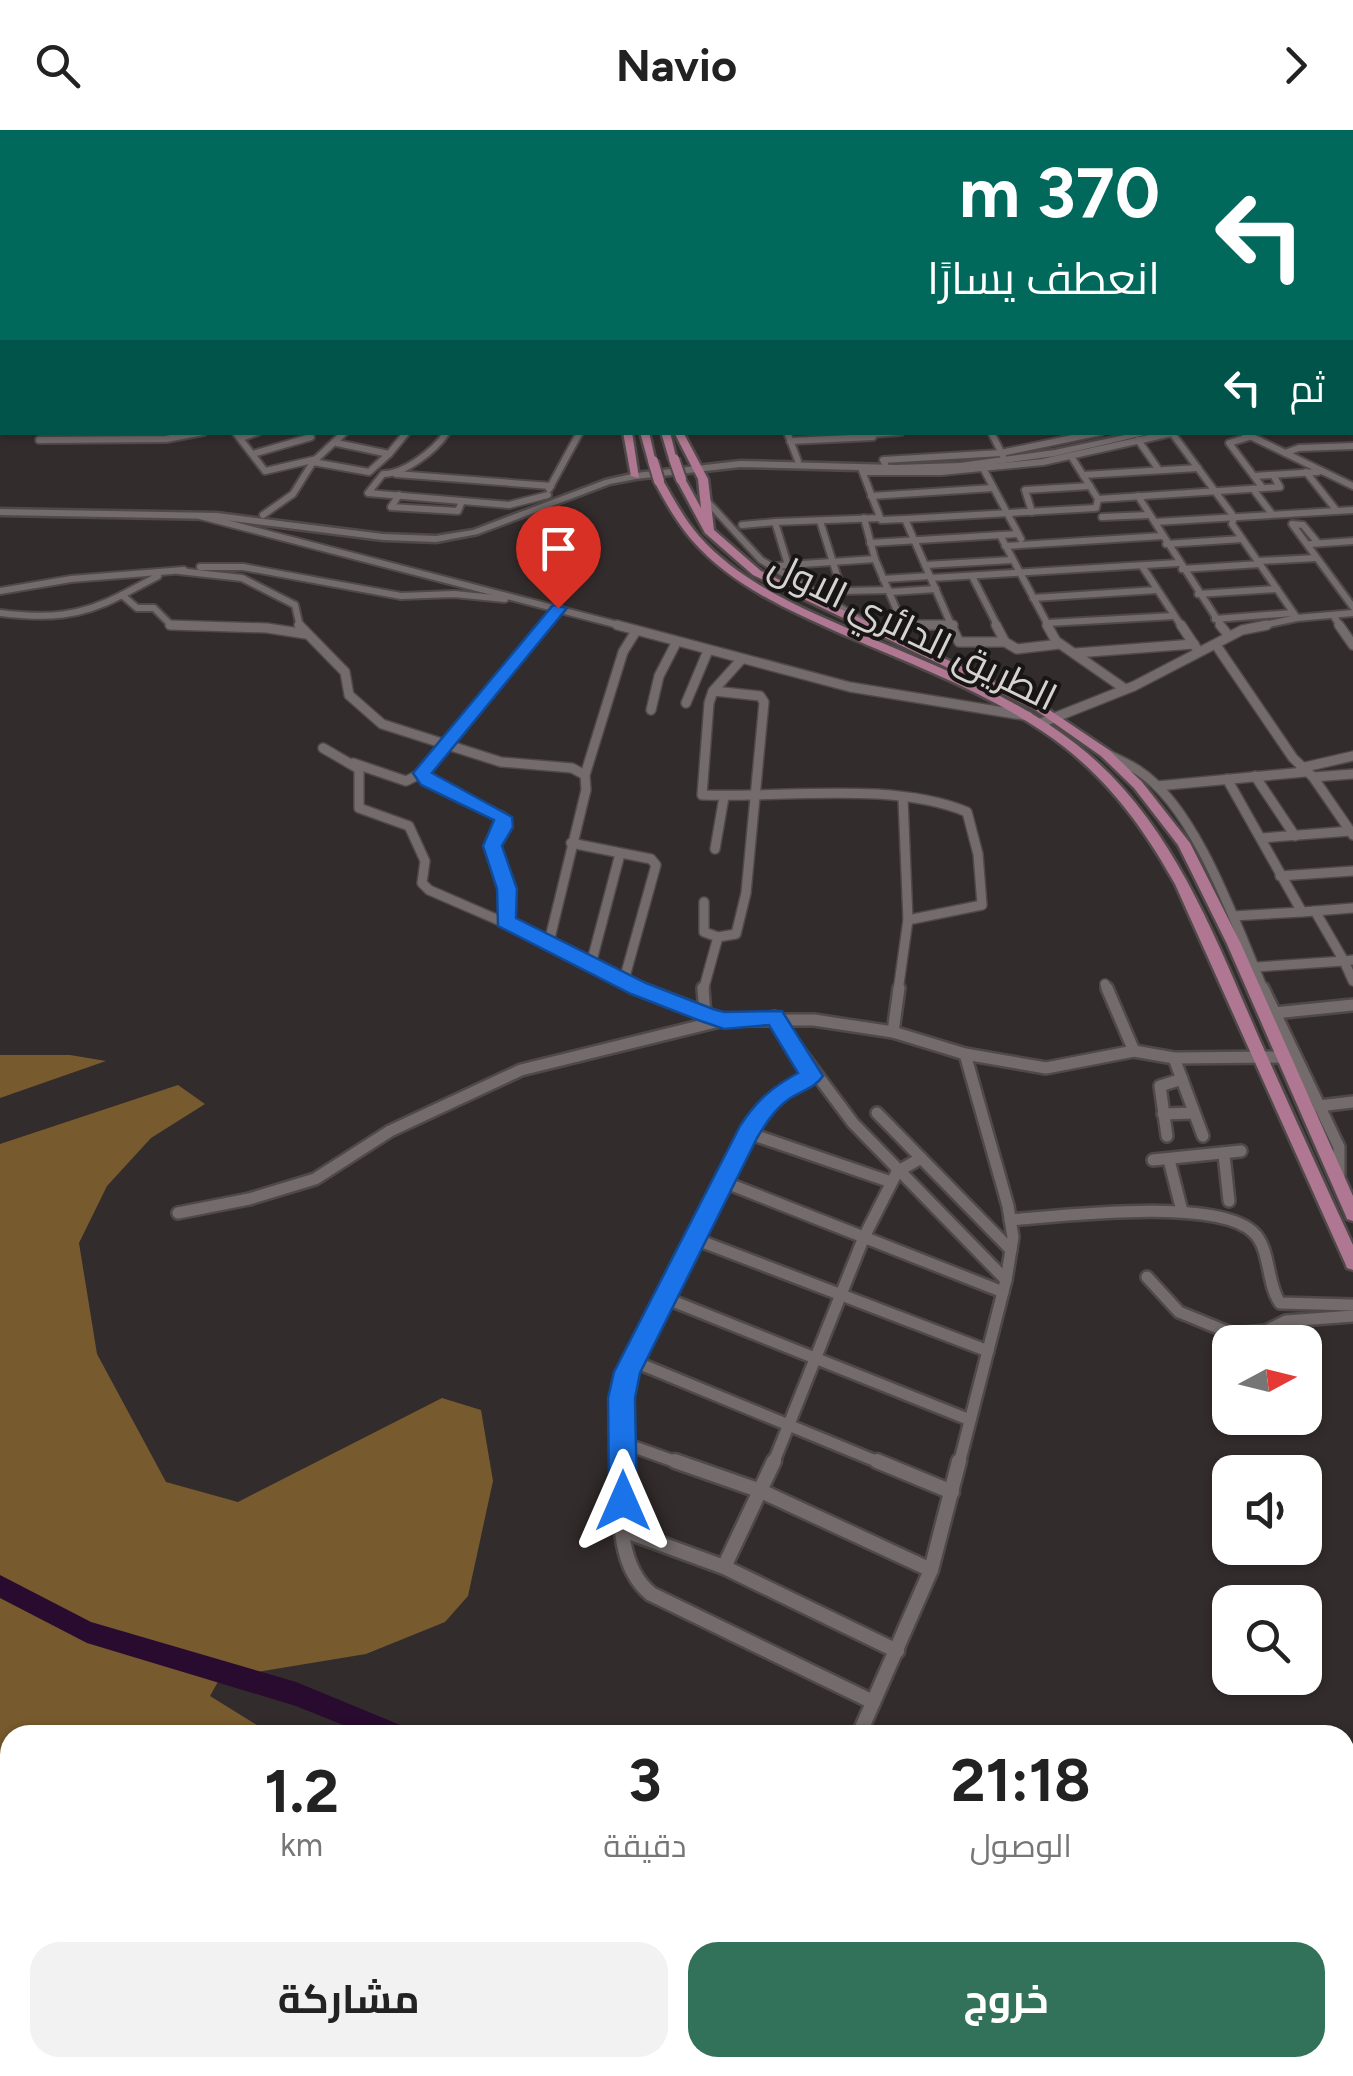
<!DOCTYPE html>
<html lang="ar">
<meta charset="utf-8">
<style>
body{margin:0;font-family:Figtree,Cairo,sans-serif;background:#f2f2f2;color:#222;direction:rtl;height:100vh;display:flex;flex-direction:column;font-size:38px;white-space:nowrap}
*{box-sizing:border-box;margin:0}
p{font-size:32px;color:#767676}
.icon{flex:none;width:55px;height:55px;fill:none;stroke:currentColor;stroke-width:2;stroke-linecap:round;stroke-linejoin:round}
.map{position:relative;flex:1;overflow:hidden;direction:ltr}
.sheet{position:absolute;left:0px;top:1595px;width:1355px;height:352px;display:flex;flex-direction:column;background:#fff;border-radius:30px 30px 0 0;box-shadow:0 2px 8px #0004;direction:rtl}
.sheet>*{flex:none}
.guide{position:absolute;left:0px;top:0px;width:1355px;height:305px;box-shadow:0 2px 8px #0004;direction:rtl;background:#00695c;color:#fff;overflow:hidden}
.needle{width:65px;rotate:83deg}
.buttons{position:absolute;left:1212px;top:1195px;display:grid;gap:20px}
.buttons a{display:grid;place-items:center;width:110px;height:110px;border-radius:20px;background:#fff;box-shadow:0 2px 8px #0004;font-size:50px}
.pin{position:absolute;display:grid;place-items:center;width:85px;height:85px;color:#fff;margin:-102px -42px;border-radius:50% 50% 50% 0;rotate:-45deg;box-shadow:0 0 10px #0007}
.pin .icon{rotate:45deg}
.me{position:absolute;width:110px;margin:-55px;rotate:0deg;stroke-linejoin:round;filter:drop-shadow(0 0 8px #0008)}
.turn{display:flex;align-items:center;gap:35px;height:210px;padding:0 30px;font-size:45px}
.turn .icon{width:130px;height:130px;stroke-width:2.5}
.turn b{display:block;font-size:70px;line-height:85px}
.then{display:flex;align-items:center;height:95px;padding:0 30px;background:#0003;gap:20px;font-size:38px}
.eta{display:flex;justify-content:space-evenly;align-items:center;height:170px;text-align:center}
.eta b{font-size:60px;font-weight:700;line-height:70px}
.action{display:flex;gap:20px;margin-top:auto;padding:20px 30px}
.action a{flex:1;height:115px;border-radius:30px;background:#32725a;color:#fff;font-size:40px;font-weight:700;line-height:115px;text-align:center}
.action a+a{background:#f2f2f2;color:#222}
header{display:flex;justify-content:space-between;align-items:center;height:130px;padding:0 30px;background:#fff;font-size:45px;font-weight:700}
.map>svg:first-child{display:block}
.forest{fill:#775a2d}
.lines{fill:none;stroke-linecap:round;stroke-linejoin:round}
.river{fill:#280b2e;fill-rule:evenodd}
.minor-far4-casing{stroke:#4f4949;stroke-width:8}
.minor-far3-casing{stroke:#4f4949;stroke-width:10}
.minor-far2-casing{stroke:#4f4949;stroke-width:12}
.minor-far1-casing{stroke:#4f4949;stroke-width:16}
.minor-casing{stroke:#4f4949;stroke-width:19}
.tertiary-casing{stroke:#4f4949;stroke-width:6}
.secondary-casing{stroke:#4f4949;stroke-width:5}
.primary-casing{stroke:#4f4949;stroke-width:5}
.trunk-casing{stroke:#4f4949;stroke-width:4}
.minor-far4{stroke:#746c6c;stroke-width:5}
.minor-far3{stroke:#746c6c;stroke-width:6}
.minor-far2{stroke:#746c6c;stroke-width:9}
.minor-far1{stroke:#746c6c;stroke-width:11}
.minor{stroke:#746c6c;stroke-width:14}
.tertiary{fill:#746c6c;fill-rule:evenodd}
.secondary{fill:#746c6c;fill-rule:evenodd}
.primary{fill:#af7791;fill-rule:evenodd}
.trunk{fill:#c37a9e;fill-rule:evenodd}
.primary-bridge-casing{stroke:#4f4949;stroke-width:14;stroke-linecap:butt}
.primary-bridge{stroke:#af7791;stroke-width:10}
.route{fill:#1a73e8;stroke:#114b97;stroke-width:2.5}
.labels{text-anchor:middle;stroke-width:8;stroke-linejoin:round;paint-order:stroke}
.street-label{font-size:38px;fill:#d6d2d2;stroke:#181515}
</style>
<header><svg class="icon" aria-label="forward" viewBox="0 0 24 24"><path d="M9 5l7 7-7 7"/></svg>Navio<svg class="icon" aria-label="search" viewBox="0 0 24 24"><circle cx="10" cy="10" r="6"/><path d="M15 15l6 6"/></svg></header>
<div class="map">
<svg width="1353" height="1946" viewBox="0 0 1353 1946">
<rect width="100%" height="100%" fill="#332c2c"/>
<!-- forest -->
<g class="forest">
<path d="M0,925H70L106,931L0,968Z"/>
<path d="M178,955L205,974L151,1008L107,1056L79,1113L97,1224L166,1352L238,1372L442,1268L481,1280L493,1351L468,1466L445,1492L366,1524L220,1548L210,1566L273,1605H10V1695L0,1692V1014Z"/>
</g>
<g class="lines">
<!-- river -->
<g class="river">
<path d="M0,1445L91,1492L296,1552L405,1597L409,1605H368L296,1576L87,1513L0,1468Z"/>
<path d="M1353,1617V1649L1345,1652V1620Z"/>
</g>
<defs>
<g id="minor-far4">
<path d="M305,0L311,2"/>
<path d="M338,0L353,2"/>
<path d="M494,0L509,2"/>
<path d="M548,0L563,2"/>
<path d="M615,0L632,2"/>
<path d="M659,0L675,2"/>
<path d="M716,0L731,2"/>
<path d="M762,0L877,2"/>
<path d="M1269,0L1275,2"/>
<path d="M1304,0L1309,2"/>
<path d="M1344,0L1349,2"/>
<path d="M1105,1L1159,2"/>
<path d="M326,2L330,0"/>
<path d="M369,2H442"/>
<path d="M457,2L479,0"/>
<path d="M690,2L695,0"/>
</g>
<g id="minor-far3">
<path d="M235,302L265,341L317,329"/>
<path d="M447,302C435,321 404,344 383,344L368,363L509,375L548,365"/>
<path d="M787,302L798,331"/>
<path d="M991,302L1003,326"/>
<path d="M1242,302L1353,356"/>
<path d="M873,304L901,302"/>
<path d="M1249,307L1229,313L1262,357"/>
<path d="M241,308L258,302"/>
<path d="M39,310L166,309L204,302"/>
<path d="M1138,310L1159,340"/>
<path d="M790,311L873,307"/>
<path d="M337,313L389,324L407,302"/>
<path d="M1285,323L1299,318L1353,316"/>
<path d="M253,324L311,307"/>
<path d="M313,332L369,342L389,324"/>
<path d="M885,334L883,330L1001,323L1101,302"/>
<path d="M861,338L881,390L905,389L952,497"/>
<path d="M984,340L1021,409"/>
<path d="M863,342H941L1043,332L1172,303L1234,387L1232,394L1297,488"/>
<path d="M1306,342L1337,381"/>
<path d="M396,344L551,356"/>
<path d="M1083,345L1198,338"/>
<path d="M1254,346L1318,342"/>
<path d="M549,359L580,302"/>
<path d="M1253,359L1272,384"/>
<path d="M399,365L391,377L458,381L462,371"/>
<path d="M871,366L993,358"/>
<path d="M1138,366L1222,497"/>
<path d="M1098,369L1280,357L1273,345"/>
<path d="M706,370L761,430L873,497"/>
<path d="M1032,382L1025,360L1090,356"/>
<path d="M263,385L293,364L313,332L345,302"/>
<path d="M200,386L626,497"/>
<path d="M1102,387L1149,385"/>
<path d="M864,388L875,429L903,495H953"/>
<path d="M905,389L1096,378L1098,369L1071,326"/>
<path d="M820,391L842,461L889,460"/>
<path d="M1155,392L1353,380"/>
<path d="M742,395L775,392"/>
<path d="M1000,405L1049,497"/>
<path d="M870,413L1018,404"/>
<path d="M1318,413L1303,395L1292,394L1353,477"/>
<path d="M1166,414L1242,409"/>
<path d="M1311,414L1353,411"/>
<path d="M1005,416L1162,406"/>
<path d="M1258,431L1316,428"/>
<path d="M788,435L875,429"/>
<path d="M925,435L1012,430"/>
<path d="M1142,436L1182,497"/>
<path d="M200,437H243L401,466L454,464L505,469"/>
<path d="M770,437L788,435L775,392L880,388"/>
<path d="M1182,439L1260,434"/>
<path d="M179,441L242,448L295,475L300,497"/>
<path d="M158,446L122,465L137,478H154L172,496L224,497"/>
<path d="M972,446L998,497"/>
<path d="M931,448L1178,433"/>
<path d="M883,449L930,446"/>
<path d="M0,461L71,449L184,440"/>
<path d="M890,462L936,459"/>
<path d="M1198,464L1277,459"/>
<path d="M1033,468L1157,460"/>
<path d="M0,483C47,489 80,487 122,465"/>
<path d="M1333,485L1341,497"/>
<path d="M1215,489L1293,483"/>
<path d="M1047,493L1174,486"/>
<path d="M543,497L559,478"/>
<path d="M1255,497L1297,488L1353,483"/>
</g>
<g id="minor-far2">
<path d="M170,495L267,498L306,504"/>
<path d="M299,495L345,542L349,565L382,594L501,632L572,638L585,645L586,660L549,812"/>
<path d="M617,495L850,557L1028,586"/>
<path d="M870,495L878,501"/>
<path d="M903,495H953"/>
<path d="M951,495L959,512H1005L1017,519L1060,514"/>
<path d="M996,495L1005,512"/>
<path d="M1047,495L1056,511L1125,559"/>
<path d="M1181,495L1197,519"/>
<path d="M1220,495L1229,506"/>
<path d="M1339,495L1353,515"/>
<path d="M1216,515L1293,628L1313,647L1353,705"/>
<path d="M1076,523L1194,514"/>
<path d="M740,531L713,561L709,573L702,665C783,668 892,651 967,682L978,724L982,775L908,790"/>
<path d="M686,573L707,523"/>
<path d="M651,580L659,546L676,513"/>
<path d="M1041,593L1134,556L1242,500L1267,495"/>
<path d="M323,618L359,639V678L409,696L425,731L422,753L429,760L549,812L647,861"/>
<path d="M1105,623C1116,629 1129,634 1139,641C1197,679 1237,798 1264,861"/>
<path d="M353,633L406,651L422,643"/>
<path d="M1301,638L1353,626"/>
<path d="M585,645L623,522L636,501"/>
<path d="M1255,646L1295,706"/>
<path d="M1313,647L1353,644"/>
<path d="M1227,649L1302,782L1315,781L1344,831L1353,830"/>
<path d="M1157,656L1305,642"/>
<path d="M1261,708L1351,701"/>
<path d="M571,713L651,729L656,735L624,850"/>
<path d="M715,719L724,667"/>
<path d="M1280,746L1353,741"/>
<path d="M704,772V802L718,807L736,804L746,763L764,572L760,566L714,561"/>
<path d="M1315,781L1353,778"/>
<path d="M1233,786L1302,782"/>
<path d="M505,791L507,759L493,716L504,697L503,687L428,651L422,643L545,495"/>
<path d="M591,834L620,724"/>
<path d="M1256,837L1344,831L1353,851"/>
<path d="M1105,854L1108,861"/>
<path d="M703,861L718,807"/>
<path d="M898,861L908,790L903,669"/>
</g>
<g id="minor-far1">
<path d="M640,858L723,890"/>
<path d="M703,858L705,885"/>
<path d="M1107,858L1134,921"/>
<path d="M1263,858L1339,1017V1047"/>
<path d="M1274,883L1353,875"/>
<path d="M774,887L853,993L1006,1150"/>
<path d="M893,902L899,858"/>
<path d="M1174,928L1203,1006"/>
<path d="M1319,976L1353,972"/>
<path d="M877,983L1011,1120"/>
<path d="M1163,984L1194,983"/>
<path d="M748,1003L891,1052"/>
<path d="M1167,1006L1160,956L1182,949"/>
<path d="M1224,1025L1229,1071"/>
<path d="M1153,1030L1241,1021"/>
<path d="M1169,1030L1182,1081"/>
<path d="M724,1052L1003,1162"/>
<path d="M178,1083L249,1069L315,1049L390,1001L521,940L724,890H814L893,902L965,924"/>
<path d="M1010,1090C1062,1086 1215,1067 1253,1102C1271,1118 1266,1153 1280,1173L1353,1175"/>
<path d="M695,1109L988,1221"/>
<path d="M1147,1147L1179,1182L1233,1204L1266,1201L1286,1191L1353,1186"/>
<path d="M665,1168L970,1290"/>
<path d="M633,1231L883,1334"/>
<path d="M623,1313L682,1334"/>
<path d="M621,1334L627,1242L762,980L780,964L812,946"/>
<path d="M773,1334L864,1107L897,1042L921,1028"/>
<path d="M959,1334L1006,1150L1013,1107L1008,1076L965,924L1046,938L1134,921L1174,928L1285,927"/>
</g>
<g id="minor">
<path d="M621,1331C621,1375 614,1434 651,1464L873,1572"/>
<path d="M675,1331L761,1361L931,1440"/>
<path d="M877,1331L952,1362"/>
<path d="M623,1400L724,1437L897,1521"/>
<path d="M724,1437L774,1331"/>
<path d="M861,1600L931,1440L959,1331"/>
<path d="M0,1936L10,1937"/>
<path d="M26,1938L170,1946"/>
</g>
<g id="tertiary">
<rect x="1352" y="60" width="1" height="4"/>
<rect x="1352" y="118" width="1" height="4"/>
</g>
<g id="secondary">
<rect x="203" y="0" width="6" height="2"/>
<rect x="214" y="0" width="6" height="2"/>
<rect x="1352" y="276" width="1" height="4"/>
<path d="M1139,302H1157L1055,326L960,339L896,341L740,337L636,349L610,354L478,404L436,412L383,410L217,389L0,385V379L217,383L383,404L436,406L473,400L605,350L636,343L740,331L896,335L960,333L1055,320Z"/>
</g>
<g id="primary">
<path d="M623,302H632L639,348L631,346Z"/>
<path d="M640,302H649L656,333L648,331Z"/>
<path d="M661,302H670L677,331L669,329Z"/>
<path d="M674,302H683L708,349L714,400L761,441L1042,575L1109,620L1142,652L1190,713L1241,814L1353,1066V1091L1347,1089L1345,1084L1227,814L1178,715L1134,658L1101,626L1034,579L753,445L705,403L676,349L684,347L701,378L698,349Z"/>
<path d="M656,349H662C674,369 684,389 699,406C738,450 794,475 847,498C925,532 1008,561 1076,614C1170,687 1213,802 1259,908C1290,977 1321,1046 1353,1115V1140L1347,1138L1345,1133L1175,754C1141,693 1101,640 1042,601C981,560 911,534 844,505C790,481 730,455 691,409C676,391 665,372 654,351Z"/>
</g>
<rect id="trunk" x="1352" y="19" width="1" height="5"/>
</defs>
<!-- minor-far4 casing -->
<use href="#minor-far4" class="minor-far4-casing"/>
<!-- minor-far3 casing -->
<use href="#minor-far3" class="minor-far3-casing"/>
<!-- minor-far2 casing -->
<use href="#minor-far2" class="minor-far2-casing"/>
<!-- minor-far1 casing -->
<use href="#minor-far1" class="minor-far1-casing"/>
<!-- minor casing -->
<use href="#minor" class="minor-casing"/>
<!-- tertiary casing -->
<use href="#tertiary" class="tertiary-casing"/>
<!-- secondary casing -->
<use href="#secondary" class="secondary-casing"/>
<!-- primary casing -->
<use href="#primary" class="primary-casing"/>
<!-- trunk casing -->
<use href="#trunk" class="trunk-casing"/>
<!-- minor-far4 -->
<use href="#minor-far4" class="minor-far4"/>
<!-- minor-far3 -->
<use href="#minor-far3" class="minor-far3"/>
<!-- minor-far2 -->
<use href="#minor-far2" class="minor-far2"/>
<!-- minor-far1 -->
<use href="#minor-far1" class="minor-far1"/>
<!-- minor -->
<use href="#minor" class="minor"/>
<!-- tertiary -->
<use href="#tertiary" class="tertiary"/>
<!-- secondary -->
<use href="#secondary" class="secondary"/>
<!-- primary -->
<use href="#primary" class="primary"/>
<!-- trunk -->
<use href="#trunk" class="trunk"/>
<defs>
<g id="primary-bridge">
<path d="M674,329L681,349"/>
<path d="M653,331L659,351"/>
</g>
</defs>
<!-- primary-bridge casing -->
<use href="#primary-bridge" class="primary-bridge-casing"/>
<!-- primary-bridge -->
<use href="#primary-bridge" class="primary-bridge"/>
</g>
<!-- route -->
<path class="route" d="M553,475L567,478L432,643L512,687L513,697L502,716L517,759L516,788L646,853L713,879L724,882L782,881L823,946C815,958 801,961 789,969C775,979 766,993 757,1008L640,1243L635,1268L637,1371L633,1381L623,1385L613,1381L609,1371L608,1268L614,1242L740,996C756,971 772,957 798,943L769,895L724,899L698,890L631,864L498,796L497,759L483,716L494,690L421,655L413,643Z"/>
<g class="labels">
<!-- street labels -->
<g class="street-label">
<text transform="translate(913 501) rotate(26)" y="13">الطريق الدائري الاول</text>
</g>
</g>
</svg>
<div class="buttons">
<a><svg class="needle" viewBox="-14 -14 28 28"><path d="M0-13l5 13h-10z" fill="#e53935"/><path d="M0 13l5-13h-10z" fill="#767676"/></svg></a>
<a><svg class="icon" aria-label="sound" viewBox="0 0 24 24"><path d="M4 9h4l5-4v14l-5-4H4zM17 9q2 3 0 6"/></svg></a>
<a><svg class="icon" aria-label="search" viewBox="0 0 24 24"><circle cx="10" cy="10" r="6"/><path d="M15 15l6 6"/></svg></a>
</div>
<div class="pin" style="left:558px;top:478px;background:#d93025"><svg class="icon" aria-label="arrive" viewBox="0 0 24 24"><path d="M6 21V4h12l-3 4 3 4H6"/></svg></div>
<svg class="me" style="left:623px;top:1371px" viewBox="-20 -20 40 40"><path d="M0-17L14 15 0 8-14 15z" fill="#1a73e8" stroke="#fff" stroke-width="4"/></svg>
<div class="guide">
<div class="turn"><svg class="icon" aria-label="left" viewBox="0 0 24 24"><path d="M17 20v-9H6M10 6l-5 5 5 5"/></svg><div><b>370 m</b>انعطف يسارًا</div></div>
<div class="then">ثم<svg class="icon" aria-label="left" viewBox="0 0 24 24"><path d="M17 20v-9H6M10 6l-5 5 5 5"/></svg></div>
</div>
<section class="sheet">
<div class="eta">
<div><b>21:18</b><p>الوصول</p></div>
<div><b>3</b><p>دقيقة</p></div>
<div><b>1.2</b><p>km</p></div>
</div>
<div class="action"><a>خروج</a><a>مشاركة</a></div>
</section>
</div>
